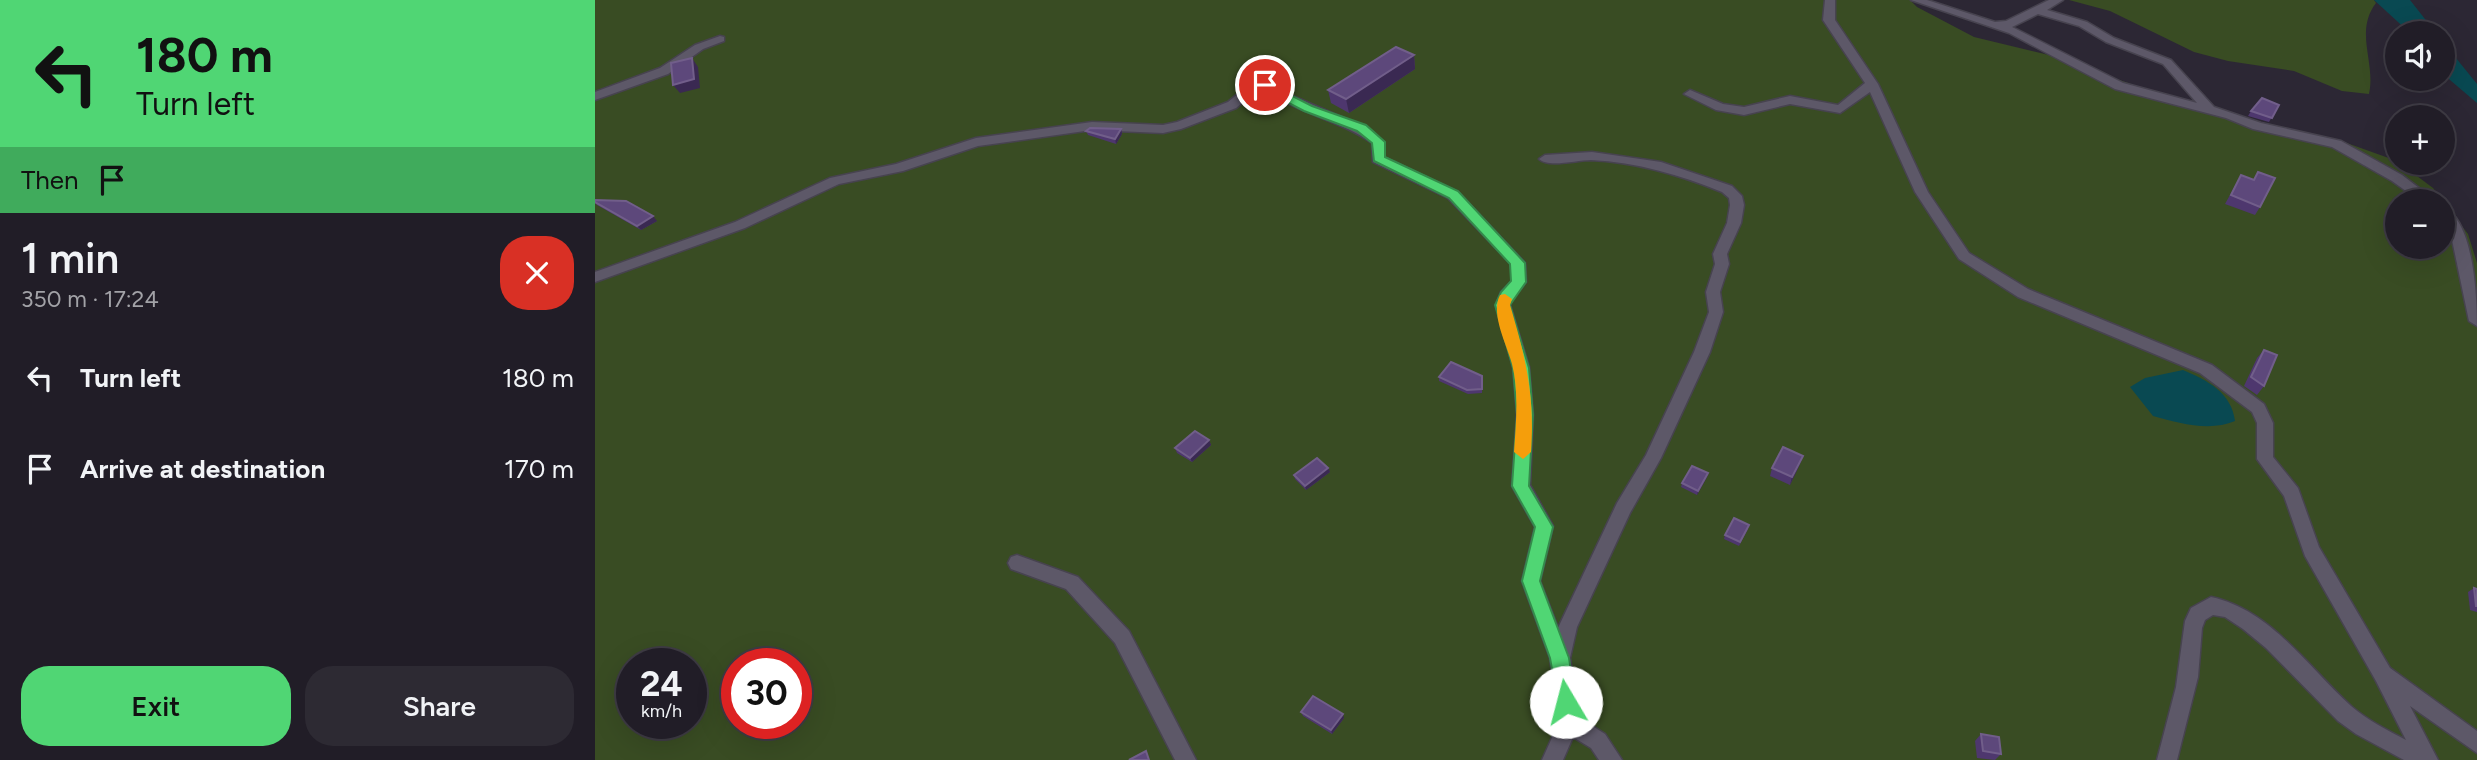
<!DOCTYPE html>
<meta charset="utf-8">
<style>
body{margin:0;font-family:Figtree,sans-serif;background:#2d2a33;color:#f1f3f6;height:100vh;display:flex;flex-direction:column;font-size:26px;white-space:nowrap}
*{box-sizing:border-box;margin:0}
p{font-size:23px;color:#a2a2a7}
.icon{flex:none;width:38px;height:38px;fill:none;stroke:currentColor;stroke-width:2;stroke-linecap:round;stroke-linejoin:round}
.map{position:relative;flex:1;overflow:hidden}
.panel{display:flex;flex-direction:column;background:#211d27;width:595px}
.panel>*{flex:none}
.hud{background:#50d674;color:#111;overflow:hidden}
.tools{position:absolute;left:1790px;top:21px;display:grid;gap:14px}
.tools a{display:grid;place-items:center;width:70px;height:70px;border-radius:50%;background:#211d27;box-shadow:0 7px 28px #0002,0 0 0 2px #3e3b44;font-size:35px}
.speed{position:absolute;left:21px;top:648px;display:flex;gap:14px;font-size:35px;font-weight:700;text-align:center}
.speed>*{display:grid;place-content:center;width:91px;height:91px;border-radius:50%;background:#211d27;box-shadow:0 7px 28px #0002,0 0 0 2px #3e3b44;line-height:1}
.speed small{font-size:18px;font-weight:400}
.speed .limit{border:10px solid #d22;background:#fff;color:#111}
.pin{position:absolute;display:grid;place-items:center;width:60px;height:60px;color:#fff;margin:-30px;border:4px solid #fff;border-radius:50%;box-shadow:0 2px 7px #0007}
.me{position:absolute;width:77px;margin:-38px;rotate:352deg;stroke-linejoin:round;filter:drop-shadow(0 0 5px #0008)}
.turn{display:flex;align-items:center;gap:24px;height:147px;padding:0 21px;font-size:32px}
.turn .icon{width:91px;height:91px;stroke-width:2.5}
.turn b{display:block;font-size:49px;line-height:60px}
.then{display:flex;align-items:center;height:66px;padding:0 21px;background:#0003;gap:14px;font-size:26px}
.round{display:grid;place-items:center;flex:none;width:74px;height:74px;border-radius:28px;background:#2d2a33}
.headline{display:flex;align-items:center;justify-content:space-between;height:119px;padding:0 21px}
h1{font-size:42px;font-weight:600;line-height:52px}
.action{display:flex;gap:14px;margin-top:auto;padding:14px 21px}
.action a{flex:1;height:80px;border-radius:28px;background:#50d674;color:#111;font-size:28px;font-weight:600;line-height:80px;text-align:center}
.action a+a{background:#2d2a33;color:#f1f3f6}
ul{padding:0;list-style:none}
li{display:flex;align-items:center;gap:21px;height:91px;padding:0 21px}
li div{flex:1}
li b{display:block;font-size:26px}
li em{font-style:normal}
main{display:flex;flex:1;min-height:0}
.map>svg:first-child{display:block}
.green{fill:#394c23;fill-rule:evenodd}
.water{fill:#094952}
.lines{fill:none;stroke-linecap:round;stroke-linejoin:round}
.minor-casing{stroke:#47434f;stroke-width:3}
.minor{fill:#5d5868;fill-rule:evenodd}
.wall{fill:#4e376e}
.shaded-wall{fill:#3a2952}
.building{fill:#5d487b;stroke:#715e8a;stroke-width:2}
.route{fill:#50d674;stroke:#348b4b;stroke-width:2}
.slow{fill:#f59e0b}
</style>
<main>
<section class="panel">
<div class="hud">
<div class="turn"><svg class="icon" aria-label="left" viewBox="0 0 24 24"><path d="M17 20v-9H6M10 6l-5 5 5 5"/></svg><div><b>180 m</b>Turn left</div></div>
<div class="then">Then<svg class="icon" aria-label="arrive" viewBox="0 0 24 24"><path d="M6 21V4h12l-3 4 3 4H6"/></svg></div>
</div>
<div class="headline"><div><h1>1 min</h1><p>350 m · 17:24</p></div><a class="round" style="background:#d93025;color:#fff"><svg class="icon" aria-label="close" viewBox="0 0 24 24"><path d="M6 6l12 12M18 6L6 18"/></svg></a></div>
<ul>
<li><svg class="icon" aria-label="left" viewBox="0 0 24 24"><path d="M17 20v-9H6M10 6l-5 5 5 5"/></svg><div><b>Turn left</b></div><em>180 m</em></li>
<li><svg class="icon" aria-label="arrive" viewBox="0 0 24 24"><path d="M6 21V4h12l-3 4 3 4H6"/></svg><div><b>Arrive at destination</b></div><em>170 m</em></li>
</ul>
<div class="action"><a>Exit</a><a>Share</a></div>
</section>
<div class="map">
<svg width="1882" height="760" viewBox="0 0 1882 760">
<rect width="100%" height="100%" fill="#2c2734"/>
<!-- green -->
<g class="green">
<path d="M0,0H1315L1322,7L1379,37L1454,55L1567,95L1706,135L1749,142L1802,161L1838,188L1848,201H1802V247H1848V202L1873,234L1882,263V760H0ZM37,663H96V723H37ZM142,663H201V723H142Z"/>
<path d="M1474,0H1779L1781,3C1759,32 1781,62 1774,94L1747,91L1699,71L1633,61L1599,52L1515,11Z"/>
</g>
<!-- water -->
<g class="water">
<path d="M1779,0H1815L1841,33H1815Z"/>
<path d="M1848,42L1882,84V103L1848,74Z"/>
<path d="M1588,370C1612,380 1637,393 1640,421C1615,432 1583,423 1558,416L1535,387L1550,378Z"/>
</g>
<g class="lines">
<defs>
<g id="minor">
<path d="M1230,0H1240V20L1283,84L1333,192L1374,253L1433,289L1617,365L1669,404L1678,423V457L1703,488L1724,547L1795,668L1882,731V753L1815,706L1843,760H1809L1761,734L1743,721L1671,648L1648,629L1630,617L1618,615L1610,620L1607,628L1603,677L1582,760H1562L1581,687L1590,621L1596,608L1616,597C1676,610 1712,666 1756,706C1772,720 1792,730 1811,740L1781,681L1710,556L1689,496L1662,459V423L1657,412L1605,373L1423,297L1364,259L1320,192L1275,92L1245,113L1195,104L1149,115L1121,110L1089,94L1095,90L1128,104L1149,107L1195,96L1243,105L1270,83L1228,20Z"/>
<path d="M1316,0H1332L1400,22L1411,21L1454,0H1468L1452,10L1492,22L1519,38L1576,60L1619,107L1666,123L1746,141L1807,175L1841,201H1825L1797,181L1737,147L1658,129L1631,118L1520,89L1414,33ZM1443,14L1484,26L1511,42L1568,64L1602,103L1528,83L1417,27Z"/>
<path d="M125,36L129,37V41L108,49L73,74L0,100V92L65,68L100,45Z"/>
<path d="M661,68L667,71L672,80L686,91L760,123L789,142V157L863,192L930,263L931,282L918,298L915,305L934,367L938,415L935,485L958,526L945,581L963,628L1022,503L1051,455L1099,352L1114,312L1111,292L1120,264L1118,254L1132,223L1135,205L1134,198L1127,192C1085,175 1042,162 996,160C982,160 953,168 944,159L950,155L997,152L1066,162L1137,186L1147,196L1149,205L1146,223L1132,254L1134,264L1125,292L1128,312L1115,352L1066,458L1035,513L982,627L975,658L983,717L1010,734L1027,760H1004L996,748L978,737L968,760H947L964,722L955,658L927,581L940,527L917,486L922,415L918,367L901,305L906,292L917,281L916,264L853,198L778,162L777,143C743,119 700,113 666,87L641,108L586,129L568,133L497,130L383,146L308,171L244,184L150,228L0,282V272L140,222L235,178L301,164L381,138L497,122L568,125L582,122L633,102L660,80L655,72Z"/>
<path d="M1848,208C1879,219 1882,299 1882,326L1874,321L1856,235L1848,223Z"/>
<path d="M422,555L483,577L534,631L601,760H580L520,643L471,589L416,569L413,563L416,557Z"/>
</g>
</defs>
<!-- minor casing -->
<use href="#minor" class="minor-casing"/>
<!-- minor -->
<use href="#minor" class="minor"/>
</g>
<!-- wall -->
<g class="wall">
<path d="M819,55L820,69L754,113L736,103L733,90Z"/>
<path d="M1684,105L1674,122L1653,116L1656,111Z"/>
<path d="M526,129L527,134L521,144L493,135L491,131Z"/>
<path d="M1663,172L1665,207L1660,215L1630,204L1646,175L1658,180Z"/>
<path d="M0,200L62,221L46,230L2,205L0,203Z"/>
<path d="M1669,350V386L1662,395L1649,386L1662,358Z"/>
<path d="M887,376V393L873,394L844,381V377Z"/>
<path d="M614,440L616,445L597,462L582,453L580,448Z"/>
<path d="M1205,464L1195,485L1175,476L1177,468Z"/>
<path d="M733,468L735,472L711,490L700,479L699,475Z"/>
<path d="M1113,473L1112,477L1102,495L1086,487L1087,483Z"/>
<path d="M1153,529L1144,546L1129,539L1130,535Z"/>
<path d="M1879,588L1882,589V612L1875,610L1873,592Z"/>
<path d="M706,712L749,718L737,734L708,716Z"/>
<path d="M1386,734L1406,754L1400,760L1382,758L1380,741Z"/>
</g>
<!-- shaded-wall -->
<g class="shaded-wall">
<path d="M819,55L820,69L754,113L751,99Z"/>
<path d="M97,58L103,67L105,88L85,93L78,85Z"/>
<path d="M526,129L527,134L521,144L520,139Z"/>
<path d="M58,216L62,221L46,230L42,226Z"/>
<path d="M614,440L616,445L597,462L595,458Z"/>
<path d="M1208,456L1205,464L1195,485L1197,477Z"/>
<path d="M733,468L735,472L711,490L710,486Z"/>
<path d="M1113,473L1112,477L1102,495L1103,491Z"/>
<path d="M748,714L749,718L737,734L736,730Z"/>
</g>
<!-- building -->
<g class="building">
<path d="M801,47L819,55L751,99L733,90Z"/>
<path d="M97,58L99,79L78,85L76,63Z"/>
<path d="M1667,98L1684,105L1677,118L1656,111Z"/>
<path d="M495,128L526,129L520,139L491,131Z"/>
<path d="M1663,172L1680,178L1665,207L1636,195L1646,175L1659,180Z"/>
<path d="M0,200L31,201L58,216L42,226L0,202Z"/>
<path d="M1669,350L1682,355L1669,386L1656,377Z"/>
<path d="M856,362L887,376V389L872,390L844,377Z"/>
<path d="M600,431L614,440L595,458L580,448Z"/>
<path d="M1188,447L1208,456L1197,477L1177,468Z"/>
<path d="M722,458L733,468L710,486L699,475Z"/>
<path d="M1097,466L1113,473L1103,491L1087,483Z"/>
<path d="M1139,518L1154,525L1145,542L1130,535Z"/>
<path d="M1879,588L1882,589V606H1881Z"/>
<path d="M718,696L748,714L736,730L706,712Z"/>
<path d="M1386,734L1404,737L1406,754L1388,751Z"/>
<path d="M551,751L554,760H534Z"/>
</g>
<!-- route -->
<path class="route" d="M670,82L717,106L771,125L790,142V157L863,191L930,263L931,282L915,305L934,368L938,415L934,486L958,527L945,581L974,658L981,702L978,708L971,711L964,708L955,658L927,581L940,527L917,486L922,415L918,368L900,305L906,292L916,281L915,264L854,198L779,161L777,143L762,131L709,111L665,88L664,85Z"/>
<!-- slow -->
<path class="slow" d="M910,294L917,299L915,305C931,359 940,395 936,452L928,459L919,452C921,423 924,392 917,364C912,345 895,314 905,295Z"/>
</svg>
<div class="tools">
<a><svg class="icon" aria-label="sound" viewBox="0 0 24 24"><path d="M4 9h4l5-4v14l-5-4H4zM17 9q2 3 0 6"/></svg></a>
<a>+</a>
<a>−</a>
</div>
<div class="speed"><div>24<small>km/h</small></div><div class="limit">30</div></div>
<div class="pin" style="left:670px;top:85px;background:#d93025"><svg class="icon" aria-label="arrive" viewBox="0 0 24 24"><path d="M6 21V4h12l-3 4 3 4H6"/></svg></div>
<svg class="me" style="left:971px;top:702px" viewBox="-20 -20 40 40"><circle r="19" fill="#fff"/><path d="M0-13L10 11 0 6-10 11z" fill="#50d674"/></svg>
</div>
</main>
